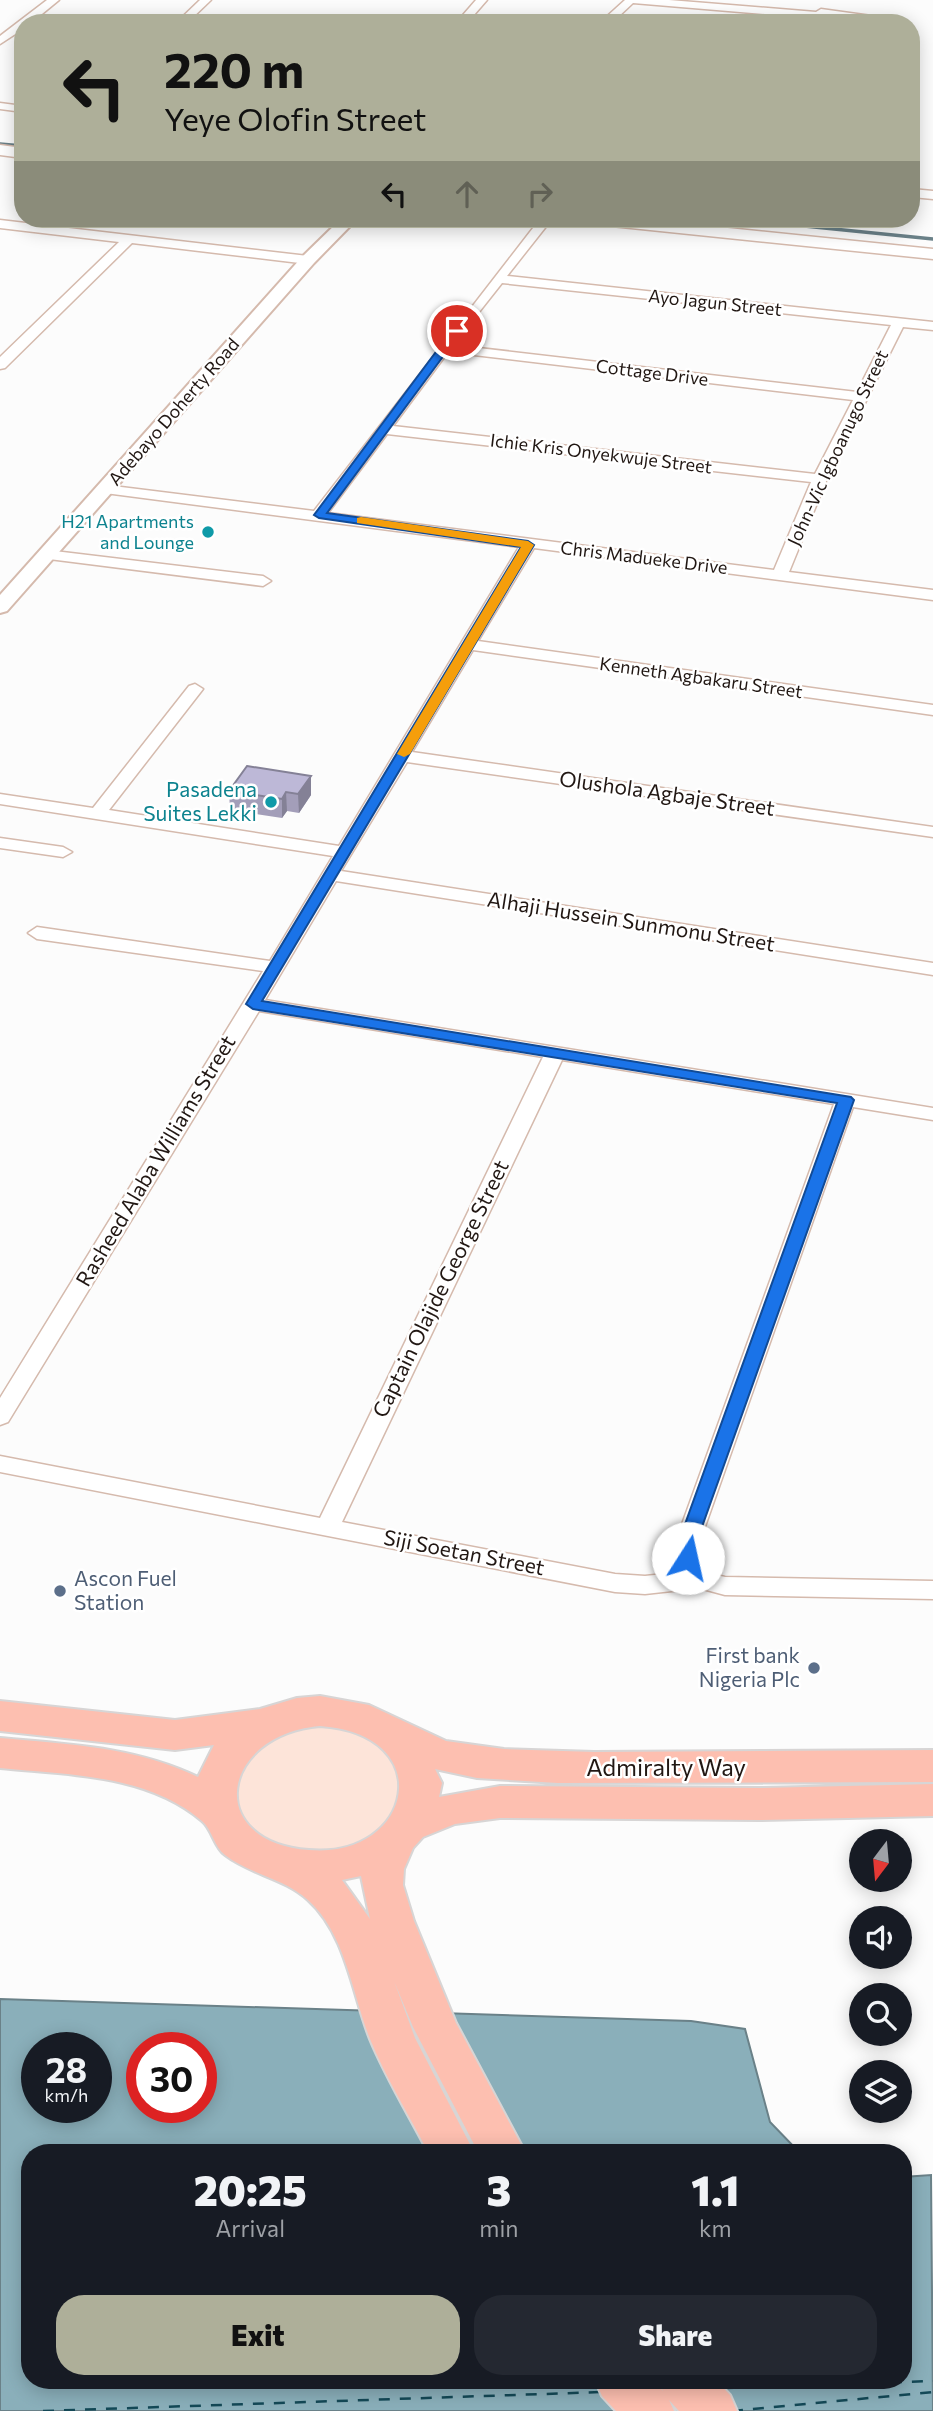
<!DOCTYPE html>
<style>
body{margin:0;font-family:Commissioner,sans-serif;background:#242831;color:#f1f3f6;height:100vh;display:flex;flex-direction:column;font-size:26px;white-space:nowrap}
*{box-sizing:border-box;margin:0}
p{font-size:23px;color:#9ea1a6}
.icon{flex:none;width:38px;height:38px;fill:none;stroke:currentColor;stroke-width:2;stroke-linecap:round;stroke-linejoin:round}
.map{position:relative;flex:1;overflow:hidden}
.drawer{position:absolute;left:21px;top:2144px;width:891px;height:245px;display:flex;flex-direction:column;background:#171b24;border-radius:28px;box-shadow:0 4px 18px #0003}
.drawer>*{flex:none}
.hud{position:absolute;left:14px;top:14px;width:906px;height:214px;border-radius:28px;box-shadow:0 4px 18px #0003;background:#aeaf99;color:#111;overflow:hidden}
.needle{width:46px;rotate:196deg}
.tools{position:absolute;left:849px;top:1829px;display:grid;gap:14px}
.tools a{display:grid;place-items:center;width:63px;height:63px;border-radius:50%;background:#171b24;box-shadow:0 4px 18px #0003;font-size:35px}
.speed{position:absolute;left:21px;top:2032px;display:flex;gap:14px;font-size:35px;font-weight:700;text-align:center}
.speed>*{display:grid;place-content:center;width:91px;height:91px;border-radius:50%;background:#171b24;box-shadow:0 4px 18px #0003;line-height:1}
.speed small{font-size:18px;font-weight:400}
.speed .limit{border:10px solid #d22;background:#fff;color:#111}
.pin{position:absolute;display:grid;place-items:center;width:60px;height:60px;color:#fff;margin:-30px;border:4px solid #fff;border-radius:50%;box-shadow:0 2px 7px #0007}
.me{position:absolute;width:77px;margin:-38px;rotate:10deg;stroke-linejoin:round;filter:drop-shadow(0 0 5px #0008)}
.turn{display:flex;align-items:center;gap:24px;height:147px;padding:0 35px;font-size:32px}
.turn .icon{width:91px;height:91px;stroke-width:2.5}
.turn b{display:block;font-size:49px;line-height:60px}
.lanes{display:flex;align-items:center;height:66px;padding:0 35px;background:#0003;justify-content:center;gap:35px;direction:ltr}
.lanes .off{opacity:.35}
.eta{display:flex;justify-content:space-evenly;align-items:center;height:119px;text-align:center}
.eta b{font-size:42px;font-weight:800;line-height:49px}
.button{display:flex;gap:14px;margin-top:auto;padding:14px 35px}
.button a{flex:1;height:80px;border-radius:28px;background:#aeaf99;color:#111;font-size:28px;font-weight:800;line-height:80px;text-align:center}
.button a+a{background:#242831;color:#f1f3f6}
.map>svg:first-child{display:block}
.green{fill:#fde4d9}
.water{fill:#8aafba;stroke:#6a8188;stroke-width:2;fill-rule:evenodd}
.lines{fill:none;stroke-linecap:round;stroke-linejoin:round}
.stream{stroke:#6a8188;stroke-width:3.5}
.ferry{stroke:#144957;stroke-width:2.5;stroke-dasharray:11 10;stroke-linecap:butt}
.minor-casing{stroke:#d5baad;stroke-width:3}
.tertiary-casing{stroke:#d5baad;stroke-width:4}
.secondary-casing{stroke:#d5baad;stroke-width:3}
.primary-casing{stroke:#d7d5d5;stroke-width:4}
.minor{fill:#fff;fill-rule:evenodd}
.tertiary{fill:#fff;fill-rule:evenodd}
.secondary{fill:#fff;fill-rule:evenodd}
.primary{fill:#fdbfb0;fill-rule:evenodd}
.wall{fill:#a39eb9}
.shaded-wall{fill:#848196}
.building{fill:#bdb8d7;stroke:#848196;stroke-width:2}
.route{fill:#1a73e8;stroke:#114b97;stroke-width:2}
.slow{fill:#f59e0b}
.culture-dot{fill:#0f9aa8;stroke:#fff;stroke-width:2.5}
.service-dot{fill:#5c6f8a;stroke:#fff;stroke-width:2.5}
.labels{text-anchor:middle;stroke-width:5;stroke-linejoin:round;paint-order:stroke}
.far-street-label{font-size:18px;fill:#211713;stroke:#fff}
.far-culture-label{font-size:18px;fill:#0d838f;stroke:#fff;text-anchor:end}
.culture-label{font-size:21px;fill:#0d838f;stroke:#fff;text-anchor:end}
.street-label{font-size:21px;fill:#211713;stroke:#fff}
.service-label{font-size:21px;fill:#4e5e75;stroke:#fff;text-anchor:start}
.near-street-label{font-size:24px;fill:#211713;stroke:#fff}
</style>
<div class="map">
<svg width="933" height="2411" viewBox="0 0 933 2411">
<rect width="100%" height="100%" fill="#fcfcfc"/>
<!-- green -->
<path class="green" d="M313,1724L353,1728L385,1745L406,1787L384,1831L350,1850L295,1853L251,1831L238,1814L236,1774L265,1739Z"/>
<!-- water -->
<path class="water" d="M0,1999L691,2021L745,2029L770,2122L799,2152H30V2380H903V2177L931,2175L933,2411H0ZM37,2048H96V2107H37ZM142,2048H201V2107H142Z"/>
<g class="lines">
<!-- stream -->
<g class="stream">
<path d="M0,144L23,146"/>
<path d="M734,219L933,239"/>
</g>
<!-- ferry -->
<g class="ferry">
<path d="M723,2388L933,2381"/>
<path d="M43,2411L602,2392"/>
<path d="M732,2411L933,2392"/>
</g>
<defs>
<g id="minor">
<path d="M47,0H59L31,23H23V29L0,44V36Z"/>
<path d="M200,0H211L187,23H176Z"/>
<path d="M476,0H487L467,23H456Z"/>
<path d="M625,0H669L816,12L821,9L886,18L881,21L840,17L839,23L824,19L633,3L616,19L627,23H604V19Z"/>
<path d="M0,103L23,106V112L0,109Z"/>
<path d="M912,189L933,191V199L912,197Z"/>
<path d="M540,219H552L507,276L933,322V330L903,327L827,479L789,572L933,590V600L534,548L478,641L933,705V715L473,650L412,752L933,827V837L407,762L341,871L933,963V975L336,881L265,1000L933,1108V1120L853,1107L701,1538L700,1558L708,1573L725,1577L933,1581V1599L725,1595L699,1588L645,1594L615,1592L0,1472V1456L320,1518L543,1057L259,1011L8,1422L0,1425V1398L263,971L37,939L28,933L37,927L270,961L333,856L0,804V794L93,808L189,686L195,684L203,689L109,810L339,846L519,547L105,493L98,489L105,485L314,511ZM502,283L891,325L857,392L453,345ZM448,352L853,400L815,474L393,426ZM387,434L811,482L774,570L328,513ZM562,1060L834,1104L677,1538L676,1558L683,1572L645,1576L615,1574L342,1522Z"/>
<path d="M0,220L308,256L314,260L308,264L132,243L5,368L0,369V357L119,242L0,228Z"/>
<path d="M46,550L263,576L271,581L263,586L41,558V552Z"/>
<path d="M0,838L63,847L72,852L63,857L0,848Z"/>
</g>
<path id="tertiary" d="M341,219H357L314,263L7,611L0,613V595L302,257Z"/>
<g id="secondary">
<path d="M0,145L23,148V158L0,155Z"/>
<path d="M583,219H641L933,249V259L592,224Z"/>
</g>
<g id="primary">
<path d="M320,1696L369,1705L446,1741L504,1749L594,1752L933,1750V1782L558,1783L477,1778L435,1769L442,1783L439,1797L500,1786L759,1788L933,1784V1816L759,1820L500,1818L455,1824L423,1837L413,1848L404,1869L403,1885L414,1921L456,2023L525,2152H478L413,2027L394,1981L415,2038L474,2152H428C409,2115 386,2078 370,2039C352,1994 346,1934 308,1900C284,1878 251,1875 225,1855C214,1847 212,1829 202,1821C147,1774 68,1775 0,1768V1738C68,1744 136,1747 198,1777L214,1745L175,1750L0,1731V1701L175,1720L260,1709L297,1698ZM320,1726C440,1734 413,1859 309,1850C203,1842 220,1735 320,1726ZM361,1876L370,1919L342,1880Z"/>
<path d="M595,2380H653L663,2391L658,2380H716L730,2395L737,2411H679L669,2400L674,2411H616L602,2396Z"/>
</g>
</defs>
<!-- minor casing -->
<use href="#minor" class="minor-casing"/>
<!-- tertiary casing -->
<use href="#tertiary" class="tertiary-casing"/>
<!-- secondary casing -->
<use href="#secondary" class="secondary-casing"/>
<!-- primary casing -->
<use href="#primary" class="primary-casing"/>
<!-- minor -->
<use href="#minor" class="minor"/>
<!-- tertiary -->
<use href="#tertiary" class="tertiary"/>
<!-- secondary -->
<use href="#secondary" class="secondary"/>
<!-- primary -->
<use href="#primary" class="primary"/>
</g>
<!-- wall -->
<path class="wall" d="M311,776V795L299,813L287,811L282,818L230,810L229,791Z"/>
<!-- shaded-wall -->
<g class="shaded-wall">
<path d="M311,776V795L299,813L298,794Z"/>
<path d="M286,792L287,811L282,818V799Z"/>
</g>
<!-- building -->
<path class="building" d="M247,766L311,776L298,794L286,792L282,799L229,791Z"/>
<!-- route -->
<path class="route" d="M453,329L462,331L327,513L528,541L534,545L262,1001L851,1097L854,1100L698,1538L697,1558L688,1565L679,1558L680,1538L837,1103L253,1009L246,1004L521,547L319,518L314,515Z"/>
<!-- slow -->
<path class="slow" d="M361,517L528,541L534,545L410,754L404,757L397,754L521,547L357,523V518Z"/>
<!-- markers -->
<g class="culture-dot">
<circle cx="208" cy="532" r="7"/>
<circle cx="271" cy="802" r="7"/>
</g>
<g class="service-dot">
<circle cx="60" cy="1591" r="7"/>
<circle cx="814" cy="1668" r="7"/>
</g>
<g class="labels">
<!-- far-street labels -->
<g class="far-street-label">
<text transform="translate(715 303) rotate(6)" y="6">Ayo Jagun Street</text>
<text transform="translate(652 373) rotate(7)" y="6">Cottage Drive</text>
<text transform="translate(174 412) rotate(-49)" y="6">Adebayo Doherty Road</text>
<text transform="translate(838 448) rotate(-65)" y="6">John-Vic Igboanugo Street</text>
<text transform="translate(601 454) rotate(7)" y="6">Ichie Kris Onyekwuje Street</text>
<text transform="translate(644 558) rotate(7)" y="6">Chris Madueke Drive</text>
<text transform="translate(701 678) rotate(8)" y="6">Kenneth Agbakaru Street</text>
</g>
<!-- far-culture labels -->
<g class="far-culture-label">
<text x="194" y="528">H21 Apartments<tspan x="194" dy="21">and Lounge</tspan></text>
</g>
<!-- culture labels -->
<g class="culture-label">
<text x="257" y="797">Pasadena<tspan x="257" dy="24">Suites Lekki</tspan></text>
</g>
<!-- street labels -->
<g class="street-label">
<text transform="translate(667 794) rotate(8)" y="7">Olushola Agbaje Street</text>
<text transform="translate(631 922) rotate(9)" y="7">Alhaji Hussein Sunmonu Street</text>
<text transform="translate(156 1161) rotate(-59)" y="7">Rasheed Alaba Williams Street</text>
<text transform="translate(441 1289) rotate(-64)" y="7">Captain Olajide George Street</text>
<text transform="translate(464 1553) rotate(11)" y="7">Siji Soetan Street</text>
</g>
<!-- service labels -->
<g class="service-label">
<text x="74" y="1586">Ascon Fuel<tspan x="74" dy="24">Station</tspan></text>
<text x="800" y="1663" text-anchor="end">First bank<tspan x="800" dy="24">Nigeria Plc</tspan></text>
</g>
<!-- near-street labels -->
<g class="near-street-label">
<text x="666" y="1776">Admiralty Way</text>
</g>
</g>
</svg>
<div class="tools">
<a><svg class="needle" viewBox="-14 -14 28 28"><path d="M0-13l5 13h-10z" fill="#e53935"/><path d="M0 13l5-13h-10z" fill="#9ea1a6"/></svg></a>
<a><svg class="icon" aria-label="sound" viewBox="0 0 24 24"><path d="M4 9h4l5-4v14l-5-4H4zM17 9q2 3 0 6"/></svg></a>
<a><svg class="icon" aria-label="search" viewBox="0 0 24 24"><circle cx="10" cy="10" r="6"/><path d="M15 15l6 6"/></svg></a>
<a><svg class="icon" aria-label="layers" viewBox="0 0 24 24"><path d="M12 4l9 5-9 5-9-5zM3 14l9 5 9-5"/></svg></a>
</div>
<div class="speed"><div>28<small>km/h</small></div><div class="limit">30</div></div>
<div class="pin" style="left:457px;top:331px;background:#d93025"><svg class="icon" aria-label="arrive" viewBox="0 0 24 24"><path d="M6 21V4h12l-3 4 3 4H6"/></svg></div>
<svg class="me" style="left:688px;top:1558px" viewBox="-20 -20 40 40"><circle r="19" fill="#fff"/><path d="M0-13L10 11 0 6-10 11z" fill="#1a73e8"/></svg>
<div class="hud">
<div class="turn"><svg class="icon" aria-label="left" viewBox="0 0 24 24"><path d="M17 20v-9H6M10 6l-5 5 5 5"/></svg><div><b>220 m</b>Yeye Olofin Street</div></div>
<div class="lanes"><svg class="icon" aria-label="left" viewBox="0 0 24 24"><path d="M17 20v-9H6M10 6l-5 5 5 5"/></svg><svg class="icon off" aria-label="ahead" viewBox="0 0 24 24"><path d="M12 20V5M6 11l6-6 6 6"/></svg><svg class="icon off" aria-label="right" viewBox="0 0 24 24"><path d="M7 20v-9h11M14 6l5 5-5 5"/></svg></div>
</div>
<section class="drawer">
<div class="eta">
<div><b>20:25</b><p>Arrival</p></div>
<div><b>3</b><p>min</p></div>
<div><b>1.1</b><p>km</p></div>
</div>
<div class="button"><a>Exit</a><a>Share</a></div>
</section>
</div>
